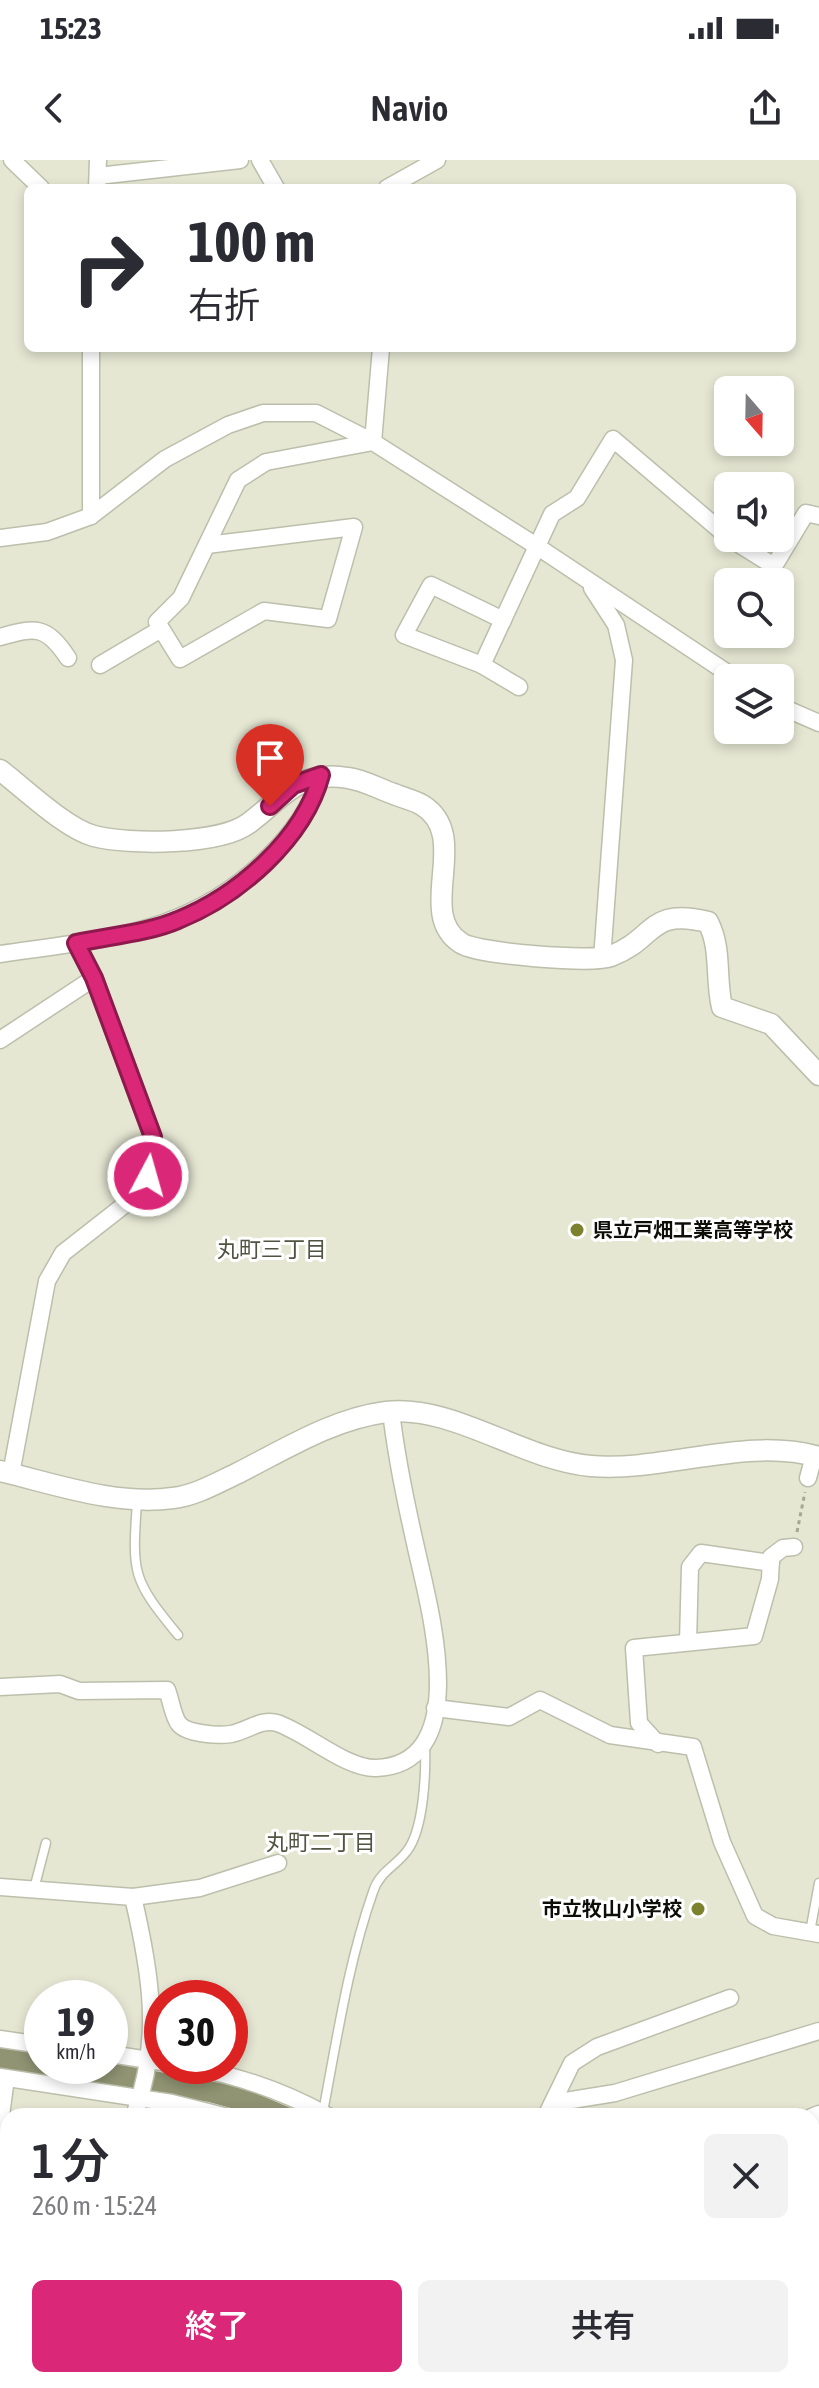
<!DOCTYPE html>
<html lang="ja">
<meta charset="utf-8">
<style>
body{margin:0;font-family:"Asap Condensed","Noto Sans JP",sans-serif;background:#f2f2f3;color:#2b2b33;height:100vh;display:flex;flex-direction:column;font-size:30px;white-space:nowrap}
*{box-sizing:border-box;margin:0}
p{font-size:26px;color:#7c7c81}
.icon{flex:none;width:44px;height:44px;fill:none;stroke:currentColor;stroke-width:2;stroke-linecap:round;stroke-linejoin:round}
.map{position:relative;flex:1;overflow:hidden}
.sheet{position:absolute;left:0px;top:1948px;width:820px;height:280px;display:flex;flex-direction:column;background:#fff;border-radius:24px 24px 0 0;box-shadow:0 4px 12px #0003}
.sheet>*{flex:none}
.hud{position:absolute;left:24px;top:24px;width:772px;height:168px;border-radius:12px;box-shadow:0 4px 12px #0003;background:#fff;color:#2b2b33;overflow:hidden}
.needle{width:52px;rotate:160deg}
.fabs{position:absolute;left:714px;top:216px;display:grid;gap:16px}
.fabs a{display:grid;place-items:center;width:80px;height:80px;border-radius:12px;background:#fff;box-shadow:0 4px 12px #0003;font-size:40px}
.speed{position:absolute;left:24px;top:1820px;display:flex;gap:16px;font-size:40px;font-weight:700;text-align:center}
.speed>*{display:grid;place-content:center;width:104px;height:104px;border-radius:50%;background:#fff;box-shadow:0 4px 12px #0003;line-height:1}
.speed small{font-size:20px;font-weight:400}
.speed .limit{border:12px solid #d22;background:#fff;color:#111}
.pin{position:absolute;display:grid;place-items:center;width:68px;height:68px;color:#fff;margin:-82px -34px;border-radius:50% 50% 50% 0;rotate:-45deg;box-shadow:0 0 8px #0007}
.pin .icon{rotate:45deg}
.me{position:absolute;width:88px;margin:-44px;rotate:6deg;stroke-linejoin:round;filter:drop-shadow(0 0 6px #0008)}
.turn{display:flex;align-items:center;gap:28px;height:168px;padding:0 32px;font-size:36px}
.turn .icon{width:104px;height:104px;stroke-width:2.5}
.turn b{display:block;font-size:56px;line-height:68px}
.round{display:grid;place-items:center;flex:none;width:84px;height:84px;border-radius:12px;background:#f2f2f3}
.headline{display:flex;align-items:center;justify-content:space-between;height:136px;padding:0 32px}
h1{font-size:48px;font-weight:600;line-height:60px}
.button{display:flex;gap:16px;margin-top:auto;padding:16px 32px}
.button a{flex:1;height:92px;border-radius:12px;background:#db2777;color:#fff;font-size:32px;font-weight:600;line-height:92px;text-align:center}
.button a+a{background:#f2f2f3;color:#2b2b33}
.status{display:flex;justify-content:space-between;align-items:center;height:56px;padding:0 40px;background:#fff;direction:ltr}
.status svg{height:22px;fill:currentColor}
header{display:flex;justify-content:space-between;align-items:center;height:104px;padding:0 32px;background:#fff;font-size:36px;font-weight:600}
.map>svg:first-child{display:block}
.water{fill:#909473}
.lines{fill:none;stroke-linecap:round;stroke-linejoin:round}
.service-casing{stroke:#bcbfab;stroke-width:11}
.minor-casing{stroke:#bcbfab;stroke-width:19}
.tertiary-casing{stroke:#bcbfab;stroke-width:23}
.path{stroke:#a4a696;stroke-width:3;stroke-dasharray:4 4;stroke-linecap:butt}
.service{stroke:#fff;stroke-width:8}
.minor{stroke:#fff;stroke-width:16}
.tertiary{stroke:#fff;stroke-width:20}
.route-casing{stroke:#8e194d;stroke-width:20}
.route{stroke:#db2777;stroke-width:14}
.poi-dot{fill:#7b812c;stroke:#fff;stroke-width:3}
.labels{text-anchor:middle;stroke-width:6;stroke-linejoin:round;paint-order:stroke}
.poi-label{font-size:20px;font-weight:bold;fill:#0d0e08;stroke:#fff;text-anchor:start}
.neighbourhood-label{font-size:22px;fill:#525443;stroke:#fff}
</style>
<div class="status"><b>15:23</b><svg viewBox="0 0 49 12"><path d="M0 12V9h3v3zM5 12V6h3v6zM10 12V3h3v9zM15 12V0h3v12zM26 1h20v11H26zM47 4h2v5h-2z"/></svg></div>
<header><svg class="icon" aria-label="back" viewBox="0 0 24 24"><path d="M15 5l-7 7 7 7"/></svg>Navio<svg class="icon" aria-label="share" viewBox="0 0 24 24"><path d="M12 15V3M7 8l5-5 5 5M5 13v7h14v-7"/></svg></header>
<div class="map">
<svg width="819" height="2228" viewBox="0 0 819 2228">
<rect width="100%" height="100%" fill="#e5e7d3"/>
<!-- water -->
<path class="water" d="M0,1887L42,1893V1906H110V1903L242,1927L309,1956H260L209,1942L0,1908Z"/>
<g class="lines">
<defs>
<g id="service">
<path d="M137,1342C132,1414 132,1419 178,1475"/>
<path d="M34,1729L46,1683"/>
<path d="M810,1772L819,1723"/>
<path d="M323,1952C337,1879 348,1803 373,1732C379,1712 396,1706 407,1691C424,1669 426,1612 425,1585"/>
</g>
<g id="minor">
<path d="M12,0L41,28"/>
<path d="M260,0L276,28"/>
<path d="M98,16L240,0"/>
<path d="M97,28L98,0"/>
<path d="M387,28L437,0"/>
<path d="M373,282L381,188"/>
<path d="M91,356V188"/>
<path d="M0,378L47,372L91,356L165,299L228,265L263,253H316L373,282L538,387L735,518"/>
<path d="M729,378L774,406L806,353L819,356"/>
<path d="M207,385L354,367L328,459L264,451L180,499L157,462L181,438L238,320L266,302L373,282"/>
<path d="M592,428L616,465L624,500L602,799"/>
<path d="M0,477C36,467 46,465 68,498"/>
<path d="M100,505L161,469"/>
<path d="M482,505L404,475L431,425L503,460"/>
<path d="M519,527L482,505L552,354L577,338L613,279L728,377"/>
<path d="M780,546L819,563"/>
<path d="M0,794C110,778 198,774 278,687C297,666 313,643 321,615"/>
<path d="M0,880L94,818"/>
<path d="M11,1314L47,1121L63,1093L132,1039L148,1016L153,977L94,818L76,783"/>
<path d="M808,1318L814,1296"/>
<path d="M688,1482L690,1407L701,1393L771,1403"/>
<path d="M0,1527L60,1524L79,1531L167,1530C171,1540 173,1557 179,1564C187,1574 219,1576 231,1574C247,1571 262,1558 277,1563C307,1573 346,1609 376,1608C477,1604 427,1440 415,1383C405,1339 396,1296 391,1251"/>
<path d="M435,1548L509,1557L540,1540L610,1575L693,1587L722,1682L755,1756L773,1766L819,1774"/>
<path d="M658,1584L639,1563L634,1488L754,1476L770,1419L771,1397L783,1388L794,1387"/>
<path d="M0,1727L133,1737L200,1728L278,1703"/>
<path d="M133,1737C151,1814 162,1879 134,1956"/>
<path d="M0,1879L42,1885"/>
<path d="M110,1894L162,1902"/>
<path d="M186,1906C235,1915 284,1931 328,1956"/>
<path d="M0,1917L172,1943L224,1956"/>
<path d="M553,1943L615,1933L819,1871"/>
<path d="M546,1956L572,1903L597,1887L730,1838"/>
<path d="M0,1963L6,1918"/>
<path d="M0,2208L8,2211"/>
<path d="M33,2220L54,2228"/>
<path d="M651,2220L663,2228"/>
<path d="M729,2220L740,2228"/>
<path d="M243,2228L245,2220"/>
<path d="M549,2228L555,2220"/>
</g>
<g id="tertiary">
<path d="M0,610C25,629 65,668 94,676C129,685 220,685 249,663C285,636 298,610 348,618C364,620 379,629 394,634C403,638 414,640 422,645C473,676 414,753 461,783C477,794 593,803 611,796C656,779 648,747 708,762C722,789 715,818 722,847L771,864L819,915"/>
<path d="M0,1311C55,1324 116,1346 173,1338C194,1336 217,1323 236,1314C284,1290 332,1259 386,1252C453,1244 522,1300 591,1306C667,1312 745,1276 819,1297"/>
<path d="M812,1959L819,1956"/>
<path d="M380,2228L385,2220"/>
</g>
</defs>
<!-- service casing -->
<use href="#service" class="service-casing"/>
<!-- minor casing -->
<use href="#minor" class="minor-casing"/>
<!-- tertiary casing -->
<use href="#tertiary" class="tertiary-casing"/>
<!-- path -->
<path class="path" d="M797,1372L805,1332"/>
<!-- service -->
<use href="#service" class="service"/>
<!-- minor -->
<use href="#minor" class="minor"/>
<!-- tertiary -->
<use href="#tertiary" class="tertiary"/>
</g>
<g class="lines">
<defs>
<path id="route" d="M148,1016L153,977L94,818L76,783C109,776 148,773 178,760C238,736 304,679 321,615L293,625L270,646"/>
</defs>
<!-- route casing -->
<use href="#route" class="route-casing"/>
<!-- route -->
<use href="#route" class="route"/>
</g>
<!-- markers -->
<g class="poi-dot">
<circle cx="577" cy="1070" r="8"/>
<circle cx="698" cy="1749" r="8"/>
</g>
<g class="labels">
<!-- poi labels -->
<g class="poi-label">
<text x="593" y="1077">県立戸畑工業高等学校</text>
<text x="682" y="1756" text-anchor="end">市立牧山小学校</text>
</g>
<!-- neighbourhood labels -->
<g class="neighbourhood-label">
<text x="272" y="1097">丸町三丁目</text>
<text x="321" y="1690">丸町二丁目</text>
</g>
</g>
</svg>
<div class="fabs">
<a><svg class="needle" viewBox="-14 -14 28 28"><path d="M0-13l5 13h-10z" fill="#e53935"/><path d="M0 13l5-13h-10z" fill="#7c7c81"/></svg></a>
<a><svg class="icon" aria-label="sound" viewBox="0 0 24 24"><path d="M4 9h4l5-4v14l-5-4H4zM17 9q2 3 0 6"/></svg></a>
<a><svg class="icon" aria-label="search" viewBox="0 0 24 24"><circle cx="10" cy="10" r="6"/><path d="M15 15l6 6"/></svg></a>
<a><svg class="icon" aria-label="layers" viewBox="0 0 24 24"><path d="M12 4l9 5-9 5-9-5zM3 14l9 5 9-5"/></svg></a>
</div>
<div class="speed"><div>19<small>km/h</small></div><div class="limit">30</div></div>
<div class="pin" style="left:270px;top:646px;background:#d93025"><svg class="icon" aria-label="arrive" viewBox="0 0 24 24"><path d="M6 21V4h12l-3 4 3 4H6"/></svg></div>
<svg class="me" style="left:148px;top:1016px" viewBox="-20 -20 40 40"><circle r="17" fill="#db2777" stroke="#fff" stroke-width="3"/><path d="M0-11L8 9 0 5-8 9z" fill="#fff"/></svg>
<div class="hud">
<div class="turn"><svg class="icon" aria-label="right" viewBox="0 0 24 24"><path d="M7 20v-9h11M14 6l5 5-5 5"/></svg><div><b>100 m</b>右折</div></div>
</div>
<section class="sheet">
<div class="headline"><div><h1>1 分</h1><p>260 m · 15:24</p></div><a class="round"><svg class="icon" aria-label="close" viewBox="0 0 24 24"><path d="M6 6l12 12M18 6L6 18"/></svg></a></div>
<div class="button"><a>終了</a><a>共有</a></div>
</section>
</div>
